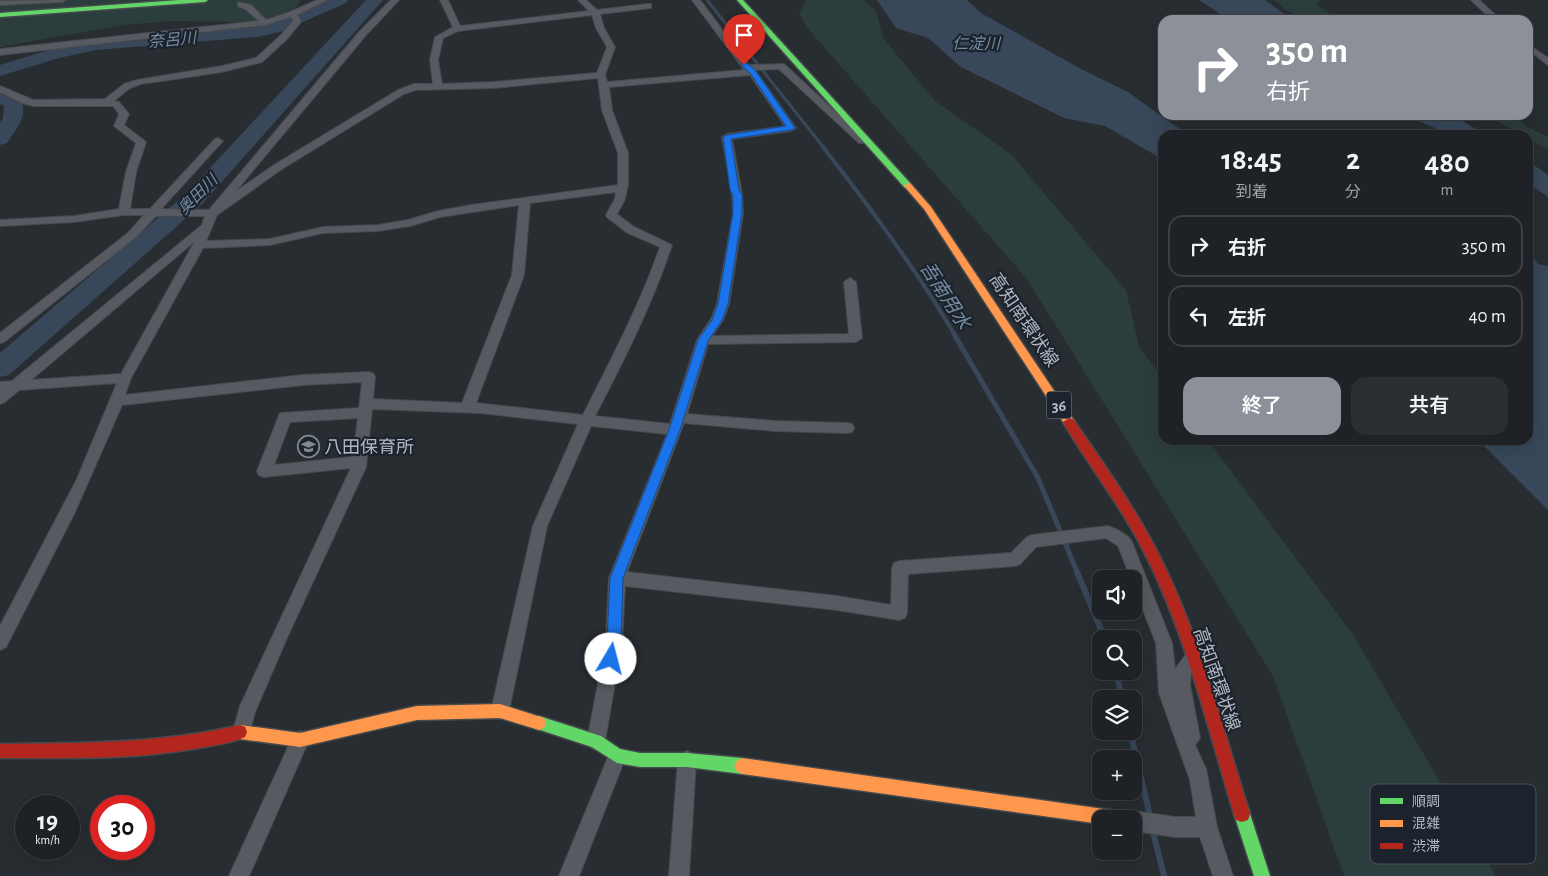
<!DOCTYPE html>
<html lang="ja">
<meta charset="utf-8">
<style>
body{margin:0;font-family:"Alegreya Sans","Noto Sans JP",sans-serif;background:#2b2f32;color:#f1f3f6;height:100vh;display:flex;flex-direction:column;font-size:19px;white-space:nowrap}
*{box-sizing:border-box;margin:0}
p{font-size:16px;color:#a1a4a7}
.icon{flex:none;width:28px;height:28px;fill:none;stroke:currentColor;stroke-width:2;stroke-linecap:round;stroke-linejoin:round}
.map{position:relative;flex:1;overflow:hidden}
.drawer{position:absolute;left:1158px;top:130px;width:375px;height:315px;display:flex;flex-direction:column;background:#1e2226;border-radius:15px;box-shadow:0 5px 20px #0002,0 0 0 1px #3c3f43}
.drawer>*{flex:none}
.top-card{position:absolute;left:1158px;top:15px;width:375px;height:105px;border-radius:15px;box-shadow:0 5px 20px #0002,0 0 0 1px #3c3f43;background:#8c9099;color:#fff;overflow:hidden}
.controls{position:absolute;left:1092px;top:570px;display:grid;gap:10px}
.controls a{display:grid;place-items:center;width:50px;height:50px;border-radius:10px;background:#1e2226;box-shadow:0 5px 20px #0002,0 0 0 1px #3c3f43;font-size:25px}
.speed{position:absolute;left:15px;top:795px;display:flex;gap:10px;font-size:25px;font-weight:700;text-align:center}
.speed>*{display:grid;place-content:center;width:65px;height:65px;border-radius:50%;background:#1e2226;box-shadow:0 5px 20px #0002,0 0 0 1px #3c3f43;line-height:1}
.speed small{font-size:12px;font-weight:400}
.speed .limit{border:8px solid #d22;background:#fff;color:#111}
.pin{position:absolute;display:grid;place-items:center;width:42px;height:42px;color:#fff;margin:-51px -21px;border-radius:50% 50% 50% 0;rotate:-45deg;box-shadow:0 0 5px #0007}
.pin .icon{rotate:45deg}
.me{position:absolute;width:55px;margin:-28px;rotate:8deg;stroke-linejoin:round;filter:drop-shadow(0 0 4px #0008)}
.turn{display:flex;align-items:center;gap:18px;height:105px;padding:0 25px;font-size:22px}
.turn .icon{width:65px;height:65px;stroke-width:2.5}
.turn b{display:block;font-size:35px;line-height:42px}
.eta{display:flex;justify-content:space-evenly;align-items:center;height:85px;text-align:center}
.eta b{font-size:30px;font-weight:600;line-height:35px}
.primary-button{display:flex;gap:10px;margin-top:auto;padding:10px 25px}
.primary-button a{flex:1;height:58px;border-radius:15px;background:#8c9099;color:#fff;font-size:20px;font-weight:600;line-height:58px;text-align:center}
.primary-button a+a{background:#2b2f32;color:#f1f3f6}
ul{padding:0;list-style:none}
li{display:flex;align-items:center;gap:15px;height:62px;margin:0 10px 8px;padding:0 15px;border:2px solid #3c3f43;border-radius:15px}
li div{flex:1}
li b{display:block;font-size:19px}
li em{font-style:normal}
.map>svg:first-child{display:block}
.green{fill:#2b3d3c}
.water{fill:#38485a}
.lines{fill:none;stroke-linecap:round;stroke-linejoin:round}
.stream-far3{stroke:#38485a;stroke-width:3}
.stream-far2{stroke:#38485a;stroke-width:4}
.stream-far1{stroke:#38485a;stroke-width:5}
.stream{stroke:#38485a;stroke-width:6}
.river{fill:#38485a;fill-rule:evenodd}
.street-casing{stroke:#46494d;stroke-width:2}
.fast-casing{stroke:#46494d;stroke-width:3}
.slow-casing{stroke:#46494d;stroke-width:3}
.jam-casing{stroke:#46494d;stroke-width:3}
.street{fill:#575b61;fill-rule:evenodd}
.fast{fill:#63d668;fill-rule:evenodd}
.slow{fill:#ff974d;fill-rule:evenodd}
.jam{fill:#b3261e;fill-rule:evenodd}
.route{fill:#1a73e8;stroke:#114b97}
.labels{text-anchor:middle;stroke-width:4.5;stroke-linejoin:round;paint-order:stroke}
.far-water-label{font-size:16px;font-style:italic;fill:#758ba4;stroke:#1c232c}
.shield{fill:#1c232c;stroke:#858c96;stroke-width:1}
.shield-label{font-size:16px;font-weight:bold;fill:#b2b9c3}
.street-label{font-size:18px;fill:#b2b9c3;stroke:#1c232c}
.poi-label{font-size:18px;fill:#b2b9c3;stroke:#1c232c;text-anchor:start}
.water-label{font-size:19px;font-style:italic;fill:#758ba4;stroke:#1c232c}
.key{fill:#1c232c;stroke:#495059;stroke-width:1}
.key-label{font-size:14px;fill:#b2b9c3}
</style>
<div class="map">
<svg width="1548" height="876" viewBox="0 0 1548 876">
<rect width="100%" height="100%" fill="#282d32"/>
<!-- green -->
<g class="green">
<path d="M0,0H302L291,11L253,22L172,21L123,25L0,47Z"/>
<path d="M806,0H864L876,11L883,38L935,101L1011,154L1126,290L1139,346L1162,378V440H1208L1353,635L1496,876H1344L1273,676L1027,279L810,31L799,14Z"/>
<path d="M1275,0H1322L1316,3L1326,11L1340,20C1309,20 1300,24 1275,0Z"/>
<path d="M1486,115H1511L1528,127L1548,137V150L1528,138V135H1522Z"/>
</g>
<!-- water -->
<g class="water">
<path d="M877,0H967L981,13L1081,69L1128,92L1188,135H1162V159L1105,126L1064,118L961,67L928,38L896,28Z"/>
<path d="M1199,0H1265L1293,20H1229Z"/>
<path d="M1405,115H1452L1486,135H1451Z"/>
<path d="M1528,161L1548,175V197L1528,183Z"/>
<path d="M1528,251L1538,264L1548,266V510L1478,440H1528Z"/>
</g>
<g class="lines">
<!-- stream-far3 -->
<path class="stream-far3" d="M707,0L824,148"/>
<!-- stream-far2 -->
<path class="stream-far2" d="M823,147C870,207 916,269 955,335"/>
<!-- stream-far1 -->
<path class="stream-far1" d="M954,334L1038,478L1078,574"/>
<!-- stream -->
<g class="stream">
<path d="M1077,572L1105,639"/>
<path d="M1116,671L1122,699"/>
<path d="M1130,731L1151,820"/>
<path d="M1152,828L1164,876"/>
</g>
<!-- river -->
<g class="river">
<path d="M326,0H348L346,3L280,32L257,37L96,50L59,58L0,76V65L49,50L96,40L257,27L269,24Z"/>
<path d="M366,0H383L203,203L9,375L0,377V353L187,193Z"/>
<path d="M0,90C37,100 23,121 7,143L0,145V123L3,118L4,106L0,104Z"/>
</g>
<defs>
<g id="street">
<path d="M66,0L62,2L0,5V1Z"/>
<path d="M317,0H327L297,15L301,21L300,23L286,40L262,62L222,72L141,84L130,88L114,101L119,102L129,114L124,125L146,142L136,172L130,209H150L215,139L218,138L223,141L221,143L161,209L209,210L360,31L391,0H399L366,35L235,192L274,165L398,90L414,84H433L430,60L435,37L453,27L440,0H448L460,26L589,11L578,0H586L597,10L648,4H651V8L600,14L604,28L615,47L605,75L607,82L744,70L692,0H700L749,65L784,64L867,141L865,143H859L779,69L755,70L796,128L791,131L732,139L742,195L743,213L729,304L723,320L712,336L849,334L844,282L850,278L856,282L862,338L856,342L708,344L687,414L775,421L847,423L852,424L854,428L852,432L847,433L775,431L684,423L627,572L837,596L891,605L892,568L894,563L900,561L1011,553L1027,537L1032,535L1108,526C1116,529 1128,534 1132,542L1172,643L1175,669L1187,653L1193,650L1199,653L1201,658L1191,672L1190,685L1200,738L1195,745L1206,769L1217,827L1233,876H1213L1200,837H1175L1134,831V819H1125L1127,814L1134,811L1175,817H1196L1190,780L1159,693L1156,643L1134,587V579H1131L1118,546L1106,538L1036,547L1020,564L1015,566L908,574L907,613L905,618L899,620L837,610L625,586L622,642L605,741L602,747L596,750L590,747L587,741L606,642L609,578L667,434L591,426L547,526L509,711L506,717L500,719L494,717L491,711L533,526L578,424L480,413L372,409L366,467L286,640L255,712L248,737L242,740L236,737L233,731L240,706L351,468L264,477L259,475L257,471L280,413L359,408L362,382L303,385L122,405L75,512L6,647L0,650V626L77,479L117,383L19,390L5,402L0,404V382L12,381L202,225L205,216H156L136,237L4,342L0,343V333L128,233L144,215H124L74,222L0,226V220L74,216L119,209L126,172L136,143L114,126L119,114L113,106H33L22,103L0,92V86L33,100L105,99L124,84L137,80L222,66L256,58L280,36L293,21L291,17L265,25L0,55V49L259,21L245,9L238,6V2L251,5L266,20L290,12ZM592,15L596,28L607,47L597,73L493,82L442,84L438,60L443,38L458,31ZM750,75L785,126L727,134L722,137L732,195L733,213L717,304L711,319L697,340L670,424L595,416C624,360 652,305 672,245L634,227L617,214L625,199L628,184V153L612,110L609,87ZM598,78L602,110L618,153V185L471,205L438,211L408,220L378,225L323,227L270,239L206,241L217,215L282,169L404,94L415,90L493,88ZM616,192L615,199L606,215L607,217L626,232L660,247C640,305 611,359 583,415L476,403L524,275L530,203ZM519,205L512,275L462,403L373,399L375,377L374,374L369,372L303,375L125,395L131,378L203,248L270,245L323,233L378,231L410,226L440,217ZM195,241L121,374L31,380ZM358,418L353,457L274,465L290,422Z"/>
<path d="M1471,0H1479L1501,20H1492Z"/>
<path d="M1528,44L1548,58V65L1528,50Z"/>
<path d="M300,731L306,734L309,740L249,876H229L294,734Z"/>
<path d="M617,747L623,750L626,756L579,876H559L611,750Z"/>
<path d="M687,751L693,754L696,760L689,876H669L678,760L681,754Z"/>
</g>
<g id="fast">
<path d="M179,0H208L205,2L0,17V13Z"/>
<path d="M737,0H743L911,184V188H905Z"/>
<path d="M539,716L601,736L620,749L640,753H687L742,758L747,761L750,766L747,771L742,774L687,767H640L617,763L592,747L534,728L532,723L534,718Z"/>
<path d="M1242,806L1248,808L1250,814L1270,876H1254L1234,814L1236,808Z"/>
</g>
<g id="slow">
<path d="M908,183L911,184L931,207L1073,419L1075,422L1073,425H1065L924,209L904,186Z"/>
<path d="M500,704L544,718L546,723L544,728L539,730L500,718L417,720L300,747L240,739L235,737L233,732L235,727L240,725L300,733L417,706Z"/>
<path d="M742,758L1118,811L1124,813L1126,819H1101V824L742,774L737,771L734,766L737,761Z"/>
</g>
<g id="jam">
<path d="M1069,418L1073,419C1103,463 1134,506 1158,553C1200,635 1222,727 1250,814L1248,820L1242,822L1236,820L1234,814C1208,729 1187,638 1147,558C1124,510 1090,468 1063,422Z"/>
<path d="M240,725L245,727L247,732L245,737C229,744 210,746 193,749C129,760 64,758 0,758V744C81,743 161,744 240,725Z"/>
</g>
</defs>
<!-- street casing -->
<use href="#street" class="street-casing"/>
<!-- fast casing -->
<use href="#fast" class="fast-casing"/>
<!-- slow casing -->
<use href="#slow" class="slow-casing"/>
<!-- jam casing -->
<use href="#jam" class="jam-casing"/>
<!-- street -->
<use href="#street" class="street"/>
<!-- fast -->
<use href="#fast" class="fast"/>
<!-- slow -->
<use href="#slow" class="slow"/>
<!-- jam -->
<use href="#jam" class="jam"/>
</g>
<!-- route -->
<path class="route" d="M742,63H747L755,70L795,128L791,130L731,139L739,190L742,195V213L728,304L722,320L708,341L680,430L623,578L621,642L616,663L611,665L606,663L604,659L607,642L610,578L669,430L698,340L712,320L718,304L733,213V195L730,190L723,137L727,135L786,126L750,73L742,66Z"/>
<!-- icons -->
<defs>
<symbol id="school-ring" viewBox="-11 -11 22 22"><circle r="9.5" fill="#1c232c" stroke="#828890" stroke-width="1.5"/><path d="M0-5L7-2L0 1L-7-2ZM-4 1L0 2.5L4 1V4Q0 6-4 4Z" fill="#828890"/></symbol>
</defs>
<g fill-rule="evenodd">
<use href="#school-ring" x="296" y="434" width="25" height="25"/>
</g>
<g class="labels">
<!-- far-water labels -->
<g class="far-water-label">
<text transform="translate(172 39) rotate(-5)" y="6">奈呂川</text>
<text x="976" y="49">仁淀川</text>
<text transform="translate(197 194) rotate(-45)" y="6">奥田川</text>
</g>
<!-- shield labels -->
<rect class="shield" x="1046.5" y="391.5" width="25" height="27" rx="4"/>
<g class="shield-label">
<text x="1059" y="411">36</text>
</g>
<!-- street labels -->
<g class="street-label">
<text transform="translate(1024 320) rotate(56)" y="6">高知南環状線</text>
<text transform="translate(1217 679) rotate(71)" y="6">高知南環状線</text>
</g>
<!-- poi labels -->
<g class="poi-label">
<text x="324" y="453">八田保育所</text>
</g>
<!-- water labels -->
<g class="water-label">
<text transform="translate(946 295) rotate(57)" y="7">吾南用水</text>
</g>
</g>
<!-- legend -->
<rect x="1370" y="784" width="166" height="80" rx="8" class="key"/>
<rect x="1380" y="798" width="23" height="6" fill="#63d668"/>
<rect x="1380" y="820" width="23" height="7" fill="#ff974d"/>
<rect x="1380" y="843" width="23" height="6" fill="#b3261e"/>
<g class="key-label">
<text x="1412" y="806">順調</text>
<text x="1412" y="828">混雑</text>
<text x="1412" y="851">渋滞</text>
</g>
</svg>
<div class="controls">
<a><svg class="icon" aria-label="sound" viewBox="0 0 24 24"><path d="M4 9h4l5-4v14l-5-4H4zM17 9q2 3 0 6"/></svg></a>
<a><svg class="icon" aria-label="search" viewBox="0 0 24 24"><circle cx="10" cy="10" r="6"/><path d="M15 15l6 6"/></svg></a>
<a><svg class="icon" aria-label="layers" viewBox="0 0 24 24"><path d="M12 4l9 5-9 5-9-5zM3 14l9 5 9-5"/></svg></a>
<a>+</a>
<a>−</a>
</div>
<div class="speed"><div>19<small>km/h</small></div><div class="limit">30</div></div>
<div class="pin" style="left:744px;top:65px;background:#d93025"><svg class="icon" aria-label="arrive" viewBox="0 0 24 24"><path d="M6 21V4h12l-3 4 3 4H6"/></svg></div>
<svg class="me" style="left:611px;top:659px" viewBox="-20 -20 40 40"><circle r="19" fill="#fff"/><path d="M0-13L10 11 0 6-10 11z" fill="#1a73e8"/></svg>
<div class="top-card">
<div class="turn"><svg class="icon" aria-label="right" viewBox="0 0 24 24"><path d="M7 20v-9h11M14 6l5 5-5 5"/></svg><div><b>350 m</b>右折</div></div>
</div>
<section class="drawer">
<div class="eta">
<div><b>18:45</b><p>到着</p></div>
<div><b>2</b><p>分</p></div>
<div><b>480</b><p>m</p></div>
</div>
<ul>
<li><svg class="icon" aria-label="right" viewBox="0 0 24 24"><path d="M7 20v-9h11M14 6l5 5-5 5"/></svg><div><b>右折</b></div><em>350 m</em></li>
<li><svg class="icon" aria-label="left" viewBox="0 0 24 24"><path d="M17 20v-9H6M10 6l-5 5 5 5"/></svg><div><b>左折</b></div><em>40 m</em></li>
</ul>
<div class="primary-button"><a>終了</a><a>共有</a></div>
</section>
</div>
